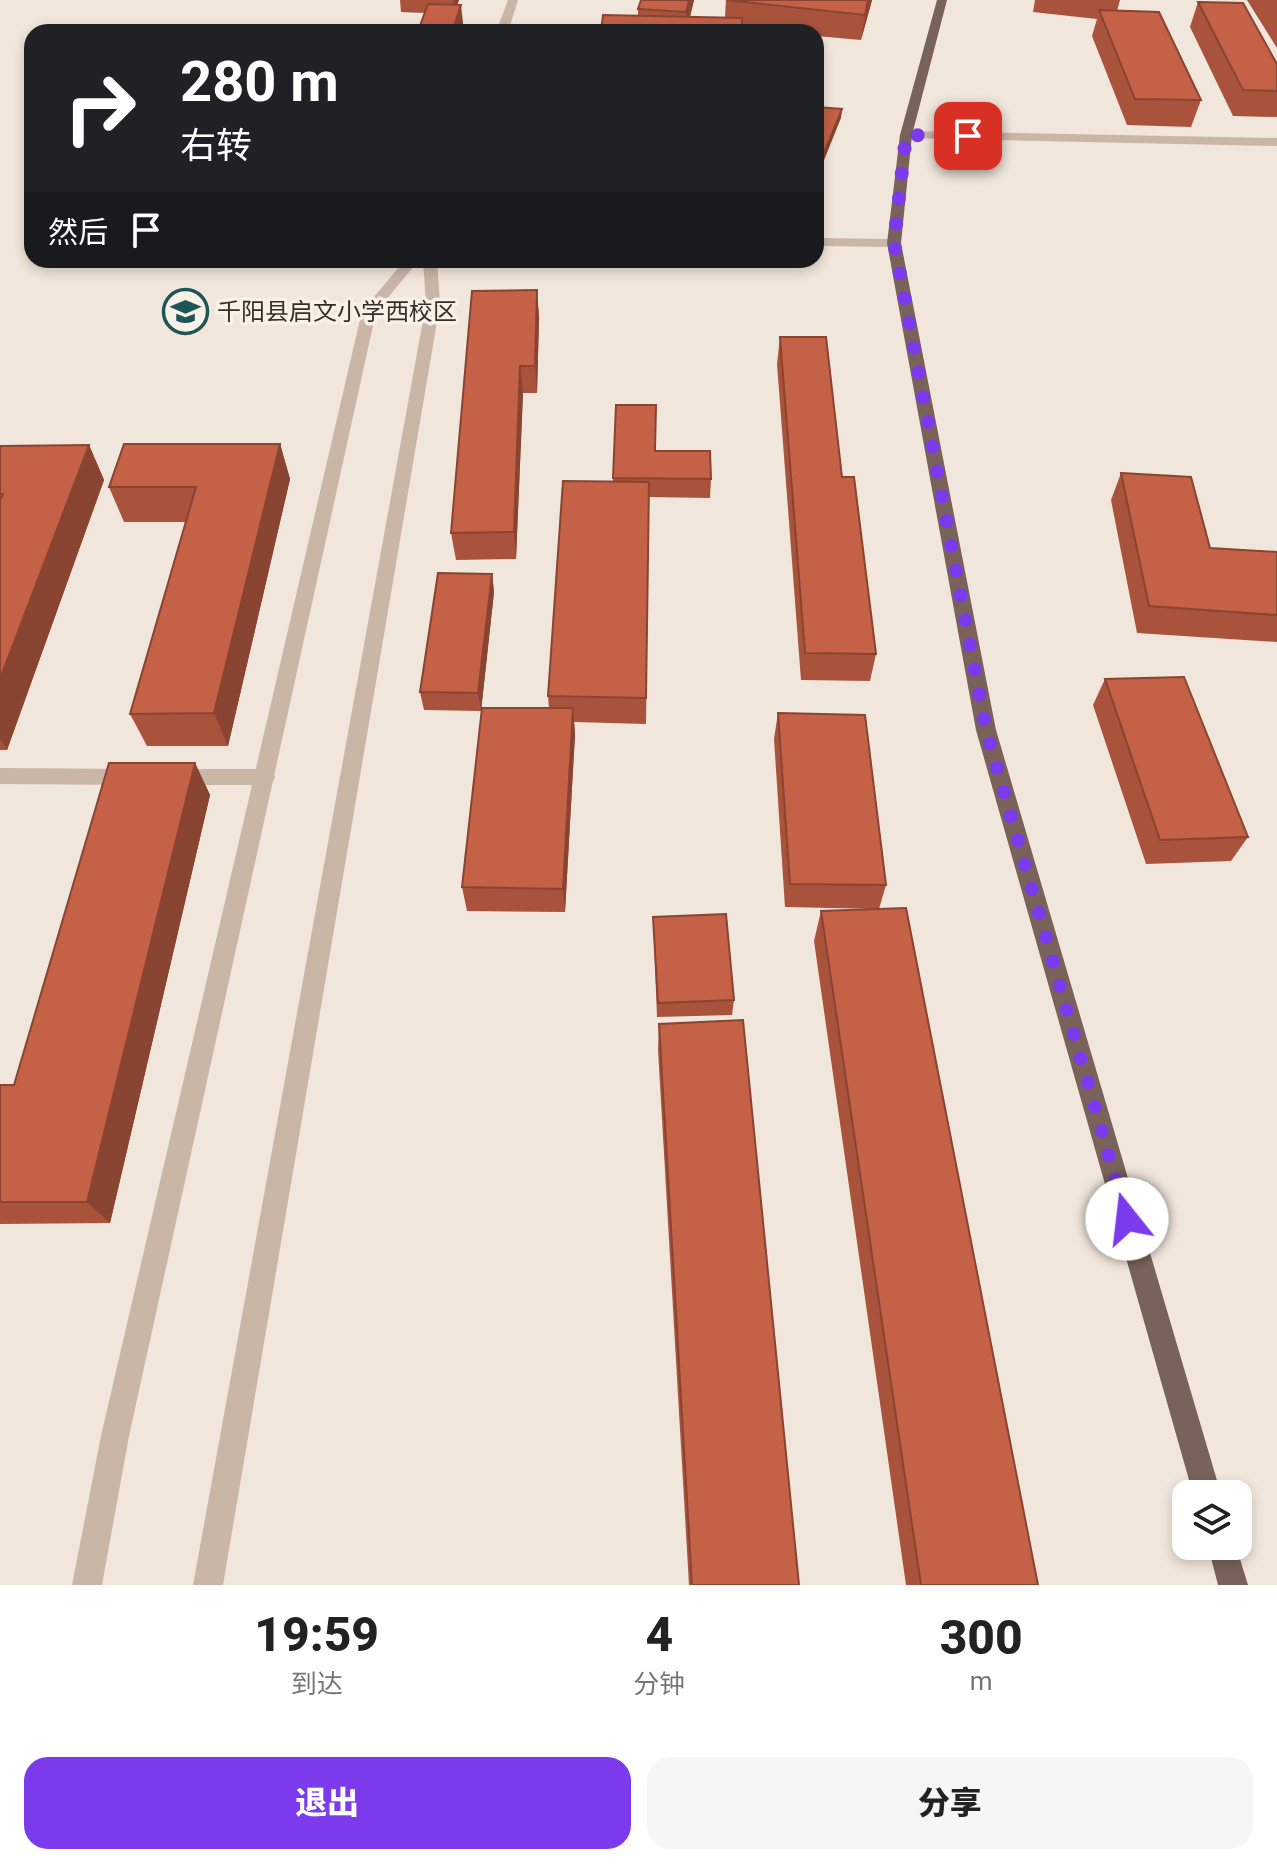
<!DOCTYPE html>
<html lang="zh">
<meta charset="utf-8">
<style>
body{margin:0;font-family:Roboto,"Noto Sans SC",sans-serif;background:#f6f6f6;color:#222;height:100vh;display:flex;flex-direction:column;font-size:30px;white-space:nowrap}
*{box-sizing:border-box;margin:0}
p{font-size:26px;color:#767676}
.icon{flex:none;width:44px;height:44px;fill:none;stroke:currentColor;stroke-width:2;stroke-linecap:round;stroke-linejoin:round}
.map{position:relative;height:1585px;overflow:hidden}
.drawer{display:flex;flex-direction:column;background:#fff;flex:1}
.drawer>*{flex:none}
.top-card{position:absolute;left:24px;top:24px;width:800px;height:244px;border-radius:24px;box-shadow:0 4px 12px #0003;background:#202124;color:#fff;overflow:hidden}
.fabs{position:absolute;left:1172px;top:1480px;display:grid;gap:16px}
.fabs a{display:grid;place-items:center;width:80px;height:80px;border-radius:16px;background:#fff;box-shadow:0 4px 12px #0003;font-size:40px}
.pin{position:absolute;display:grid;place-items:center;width:68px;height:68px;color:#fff;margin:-34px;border-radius:16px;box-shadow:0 4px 12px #0006}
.me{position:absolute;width:88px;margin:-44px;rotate:344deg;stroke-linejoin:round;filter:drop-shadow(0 0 6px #0008)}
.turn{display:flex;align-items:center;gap:28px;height:168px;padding:0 24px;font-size:36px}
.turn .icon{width:104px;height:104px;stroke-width:2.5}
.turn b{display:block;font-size:56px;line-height:68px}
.then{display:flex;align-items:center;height:76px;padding:0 24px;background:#0003;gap:16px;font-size:30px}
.eta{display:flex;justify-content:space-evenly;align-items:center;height:136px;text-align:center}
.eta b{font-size:48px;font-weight:800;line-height:56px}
.cta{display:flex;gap:16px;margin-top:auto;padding:16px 24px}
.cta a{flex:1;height:92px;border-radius:24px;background:#7c3aed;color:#fff;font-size:32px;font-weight:800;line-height:92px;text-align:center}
.cta a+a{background:#f6f6f6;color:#222}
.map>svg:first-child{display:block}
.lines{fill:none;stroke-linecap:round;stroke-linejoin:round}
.minor{fill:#c9b6a7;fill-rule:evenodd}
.tertiary{fill:#c9b6a7;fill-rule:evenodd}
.primary{fill:#786259;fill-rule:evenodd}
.wall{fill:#a9533d}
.shaded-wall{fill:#894432}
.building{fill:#c46147;stroke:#894432;stroke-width:2}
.route{stroke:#7c3aed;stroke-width:14;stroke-dasharray:0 25.2}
.labels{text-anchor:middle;stroke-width:7;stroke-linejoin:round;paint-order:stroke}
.far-poi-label{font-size:24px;fill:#362c28;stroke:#f9f0e7;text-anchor:start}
</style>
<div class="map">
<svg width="1277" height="1585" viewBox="0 0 1277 1585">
<rect width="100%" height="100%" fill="#f1e6db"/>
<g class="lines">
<!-- minor -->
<g class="minor">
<path d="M906,131L1277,138V146L902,138L900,135Z"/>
<path d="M0,768L133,769L140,771L143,777L140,783L133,785L0,784Z"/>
<path d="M177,769H265L272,771L275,777L272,783L265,785H177L170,783L167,777L170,771Z"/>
</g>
<!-- tertiary -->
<g class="tertiary">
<path d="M508,0H518L508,32H496Z"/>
<path d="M816,238L894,239L901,243L894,247L816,246Z"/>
<path d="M405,260H419L376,312L129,1436L102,1585H72L101,1436L362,311Z"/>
<path d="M423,260H437L440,304L223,1585H193L426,304Z"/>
</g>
<!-- primary -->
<g class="primary">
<path d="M937,0H947L912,135L901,243L996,730L1221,1494H1193L976,730L887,243L900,135Z"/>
<path d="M1208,1546H1236L1248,1585H1218Z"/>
</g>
</g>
<!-- wall -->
<g class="wall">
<path d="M400,0H459L457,5L463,23L460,32H381H418L425,13L401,12Z"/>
<path d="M694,0L690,17H725L726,0H872L861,40L816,36V32H781L638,16V9Z"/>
<path d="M1035,0H1120L1117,11L1201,100L1191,127L1127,125L1092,36L1097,19L1033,12Z"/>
<path d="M1247,0H1277V48Z"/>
<path d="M1198,2L1277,64V117L1233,116L1190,27Z"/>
<path d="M537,290L539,318L537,393H523L516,559L456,560L451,533Z"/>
<path d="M780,337L842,477L876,654L870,681L801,680L777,364Z"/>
<path d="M616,405L655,451L711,479L710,498L649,497L646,724L574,722L575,734L565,912L467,911L462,887L549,708L548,696L613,481Z"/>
<path d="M280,444L290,479L228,746H147L130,714L186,522H124L109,487Z"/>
<path d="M89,445L104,480L7,750H0V446Z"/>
<path d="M1121,473L1210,548L1277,552V642L1137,633L1111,500Z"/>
<path d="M492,574L494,592L481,711L424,710L420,692Z"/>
<path d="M1105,679L1248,837L1231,861L1146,864L1093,705Z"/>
<path d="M778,713L886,885L879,909L785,907L774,739Z"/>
<path d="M195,763L210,795L110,1223L0,1224V1085H14Z"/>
<path d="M821,911L1038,1585H906L814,941Z"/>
<path d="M653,917L734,1000L732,1015L657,1017Z"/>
<path d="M659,1024L799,1585H689L658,1050Z"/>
</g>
<!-- shaded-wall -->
<g class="shaded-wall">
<path d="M453,0H459L454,14Z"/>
<path d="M689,0H694L686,32V12Z"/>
<path d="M868,0H872L861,40L865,15Z"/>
<path d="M461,5L463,23L460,32H452Z"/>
<path d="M842,109L841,118L816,180V173Z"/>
<path d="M537,290L539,318L537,393L535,366Z"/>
<path d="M520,366L523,393L516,559L514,532Z"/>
<path d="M280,444L290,479L228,746L214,713Z"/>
<path d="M89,445L104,480L7,750L0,739V679Z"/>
<path d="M492,574L494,592L481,711L478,693Z"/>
<path d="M573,708L575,734L565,912L563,889Z"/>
<path d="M195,763L210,795L110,1223L87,1202Z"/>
</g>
<!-- building -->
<g class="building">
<path d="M641,0H689L686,12L638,9Z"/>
<path d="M726,0H868L865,15Z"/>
<path d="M1198,2L1243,3L1277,64V91L1243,90Z"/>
<path d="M428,4L461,5L452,32L418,31Z"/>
<path d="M1099,10L1159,12L1201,100L1135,99Z"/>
<path d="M603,15L742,18V32H601Z"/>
<path d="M382,31L420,32H381Z"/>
<path d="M816,107L842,109L816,173Z"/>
<path d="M537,290L535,366H520L514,532L451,533L472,291Z"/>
<path d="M780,337H826L842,477H854L876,654L805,653Z"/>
<path d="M616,405H656L655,451H710L711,479L613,478Z"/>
<path d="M124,444H280L214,713L130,714L196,487H109Z"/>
<path d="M89,445L0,679V500L3,494H0V446Z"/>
<path d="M1121,473L1191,477L1210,548L1277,552V615L1149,606Z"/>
<path d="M563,481L649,482L646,698L548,696Z"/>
<path d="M438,573L492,574L478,693L420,692Z"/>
<path d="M1184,677L1248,837L1160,840L1105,679Z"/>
<path d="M482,708H573L563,889L462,887Z"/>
<path d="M778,713L865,715L886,885L790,884Z"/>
<path d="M109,763H195L87,1202H0V1085H14Z"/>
<path d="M906,908L1038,1585H921L821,911Z"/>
<path d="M726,914L734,1000L658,1003L653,917Z"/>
<path d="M743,1020L799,1585H692L659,1024Z"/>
</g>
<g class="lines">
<!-- route -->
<path class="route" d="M968,136L906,135L894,243L986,730L1127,1219"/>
</g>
<!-- icons -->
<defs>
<symbol id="school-ring" viewBox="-11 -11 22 22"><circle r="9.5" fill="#f9f0e7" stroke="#1e5557" stroke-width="1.5"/><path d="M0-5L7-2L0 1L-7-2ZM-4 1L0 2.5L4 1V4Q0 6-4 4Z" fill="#1e5557"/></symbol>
</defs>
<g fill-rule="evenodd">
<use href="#school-ring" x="160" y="286" width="51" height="51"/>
</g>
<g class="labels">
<!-- far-poi labels -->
<g class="far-poi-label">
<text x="217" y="320">千阳县启文小学西校区</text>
</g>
</g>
</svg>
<div class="fabs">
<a><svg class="icon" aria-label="layers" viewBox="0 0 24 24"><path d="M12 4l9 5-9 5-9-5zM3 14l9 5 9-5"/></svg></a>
</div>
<div class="pin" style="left:968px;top:136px;background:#d93025"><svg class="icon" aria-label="arrive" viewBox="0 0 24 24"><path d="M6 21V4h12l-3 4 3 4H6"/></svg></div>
<svg class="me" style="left:1127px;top:1219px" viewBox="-20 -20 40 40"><circle r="19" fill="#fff"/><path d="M0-13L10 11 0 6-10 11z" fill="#7c3aed"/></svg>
<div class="top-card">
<div class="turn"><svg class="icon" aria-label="right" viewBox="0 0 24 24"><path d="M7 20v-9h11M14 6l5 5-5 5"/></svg><div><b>280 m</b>右转</div></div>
<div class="then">然后<svg class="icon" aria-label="arrive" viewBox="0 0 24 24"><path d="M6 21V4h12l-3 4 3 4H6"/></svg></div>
</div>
</div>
<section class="drawer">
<div class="eta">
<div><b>19:59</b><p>到达</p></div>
<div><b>4</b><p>分钟</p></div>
<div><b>300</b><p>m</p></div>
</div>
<div class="cta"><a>退出</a><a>分享</a></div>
</section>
